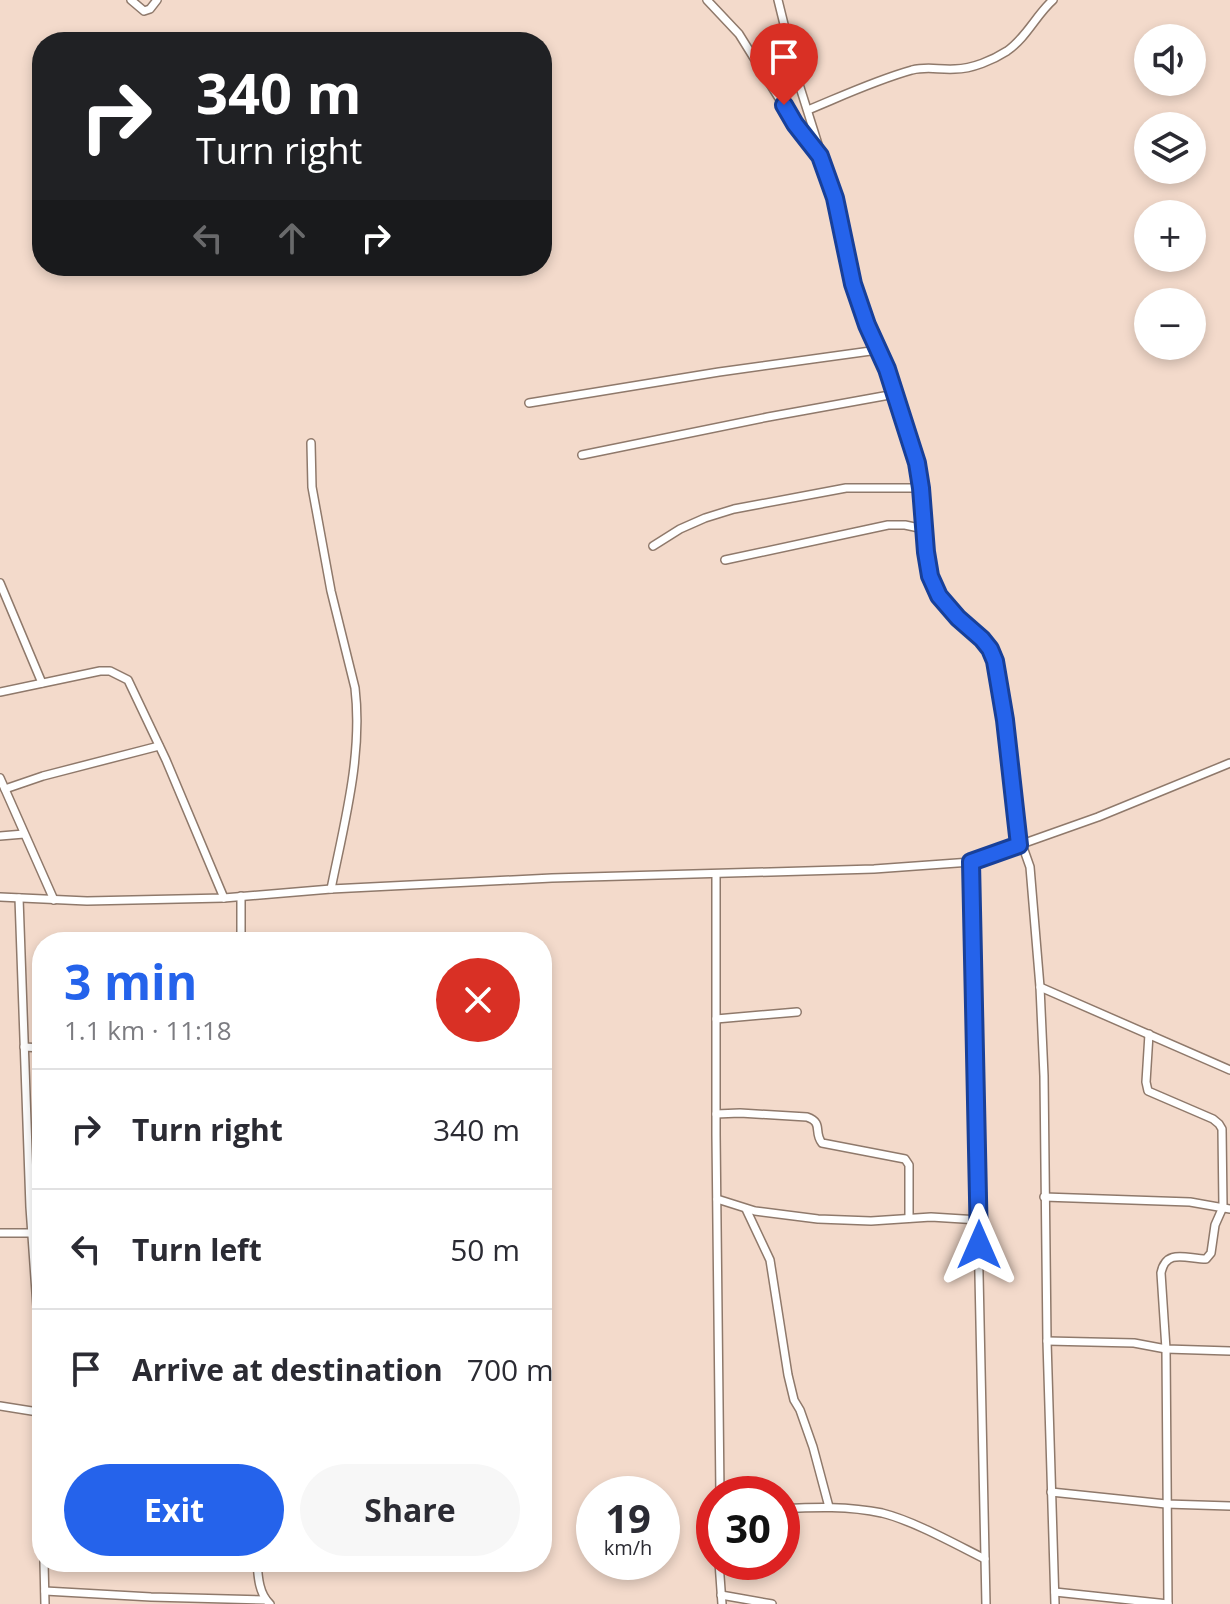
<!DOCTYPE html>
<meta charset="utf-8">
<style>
body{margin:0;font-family:"Open Sans",sans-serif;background:#f7f7f7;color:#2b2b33;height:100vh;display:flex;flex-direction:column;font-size:30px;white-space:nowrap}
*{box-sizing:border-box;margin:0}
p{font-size:26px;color:#7c7c81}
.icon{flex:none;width:44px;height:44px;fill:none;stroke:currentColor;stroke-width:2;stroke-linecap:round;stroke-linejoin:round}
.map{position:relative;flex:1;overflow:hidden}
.drawer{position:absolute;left:32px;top:932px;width:520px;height:640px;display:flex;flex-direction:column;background:#fff;border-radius:32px;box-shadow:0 4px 12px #0003}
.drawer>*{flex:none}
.banner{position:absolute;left:32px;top:32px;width:520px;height:244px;border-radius:32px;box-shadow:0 4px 12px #0003;background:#202124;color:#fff;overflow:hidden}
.fabs{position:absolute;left:1134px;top:24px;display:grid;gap:16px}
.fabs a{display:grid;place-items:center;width:72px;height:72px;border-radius:50%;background:#fff;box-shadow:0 4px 12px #0003;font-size:40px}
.speed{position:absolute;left:576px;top:1476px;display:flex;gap:16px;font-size:40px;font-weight:700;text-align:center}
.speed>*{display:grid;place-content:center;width:104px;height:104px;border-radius:50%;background:#fff;box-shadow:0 4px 12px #0003;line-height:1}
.speed small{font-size:20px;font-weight:400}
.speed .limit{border:12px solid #d22;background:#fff;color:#111}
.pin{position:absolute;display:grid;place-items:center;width:68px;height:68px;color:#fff;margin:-82px -34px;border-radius:50% 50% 50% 0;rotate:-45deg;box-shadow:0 0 8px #0007}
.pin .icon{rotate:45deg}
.me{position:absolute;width:88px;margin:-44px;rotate:0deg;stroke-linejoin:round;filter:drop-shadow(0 0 6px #0008)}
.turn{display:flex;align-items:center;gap:28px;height:168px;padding:0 32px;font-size:36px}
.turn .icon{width:104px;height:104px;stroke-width:2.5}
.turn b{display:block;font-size:56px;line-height:68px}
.lanes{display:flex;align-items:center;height:76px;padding:0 32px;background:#0003;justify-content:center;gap:40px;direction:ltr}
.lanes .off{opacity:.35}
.round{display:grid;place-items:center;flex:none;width:84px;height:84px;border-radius:42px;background:#f7f7f7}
.headline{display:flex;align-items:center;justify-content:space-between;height:136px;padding:0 32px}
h1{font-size:48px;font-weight:700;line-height:60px;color:#2563eb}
.action{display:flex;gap:16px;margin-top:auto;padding:16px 32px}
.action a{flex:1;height:92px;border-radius:48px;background:#2563eb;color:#fff;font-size:32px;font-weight:700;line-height:92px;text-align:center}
.action a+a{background:#f7f7f7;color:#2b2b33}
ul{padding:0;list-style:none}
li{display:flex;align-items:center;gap:24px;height:120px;padding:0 32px;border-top:2px solid #e1e1e2}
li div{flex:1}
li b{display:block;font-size:30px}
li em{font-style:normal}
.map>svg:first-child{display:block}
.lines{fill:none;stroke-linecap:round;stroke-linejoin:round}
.street-casing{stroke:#8f796b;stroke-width:10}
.street{stroke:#fff;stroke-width:7}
.route-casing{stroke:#184099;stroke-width:20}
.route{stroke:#2563eb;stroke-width:14}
</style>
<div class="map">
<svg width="1230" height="1604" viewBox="0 0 1230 1604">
<rect width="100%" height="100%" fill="#f3dacb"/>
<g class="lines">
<defs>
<g id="street">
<path d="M131,0L144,11L150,9L157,0"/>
<path d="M707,0L739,34L795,124L816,152"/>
<path d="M778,0L798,81L835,198L853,284L867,325L887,369L917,463L921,488L926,552L930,576L939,596L958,618L982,639L990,649L995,661L1005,720L1019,845L971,862C977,1109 979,1357 986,1604"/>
<path d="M808,110C842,96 876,80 912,70C928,66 939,70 955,69C972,69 993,60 1007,51C1027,37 1036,15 1053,0"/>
<path d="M529,403L719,372L878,350"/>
<path d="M311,443L312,487L331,591L355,688C363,755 344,824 331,889"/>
<path d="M582,455L768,417L895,394"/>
<path d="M653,546L680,529L705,518L734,509L846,488H921"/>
<path d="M725,560L888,525H905L924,529"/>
<path d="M0,583L42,683"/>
<path d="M0,692L100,671H110L128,680L166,760L224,898"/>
<path d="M0,778L54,900"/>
<path d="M5,789L43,776L159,746"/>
<path d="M0,836L24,834"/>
<path d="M716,875V1135L720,1494"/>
<path d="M0,897L87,901L224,898L331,889L552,878L874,869L971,862"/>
<path d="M19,898L30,1207L38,1321V1412L42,1501"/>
<path d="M241,942V896"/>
<path d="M1040,987L1230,1070"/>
<path d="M716,1019L797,1012"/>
<path d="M1149,1034L1146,1082L1148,1091L1213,1119L1219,1124L1222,1129L1223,1207L1215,1225L1211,1253L1206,1259C1187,1259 1166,1248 1161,1273L1166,1349L1168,1604"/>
<path d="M24,1047L42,1048"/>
<path d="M716,1114L740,1113L807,1117C824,1123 813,1132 822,1143L905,1159L909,1165V1218"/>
<path d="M1044,1197L1190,1202L1230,1209"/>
<path d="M717,1199L755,1211L818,1219L871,1221L931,1217L979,1220"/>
<path d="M746,1209L770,1260L788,1375L794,1400L800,1410L813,1447L829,1507"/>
<path d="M0,1233H32"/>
<path d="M1047,1341L1134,1343L1166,1349L1230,1351"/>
<path d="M0,1406L38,1412"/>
<path d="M1051,1492L1166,1504L1230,1506"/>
<path d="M782,1509C816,1507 848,1506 882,1513C914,1521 955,1544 985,1559"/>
<path d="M44,1562L45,1604"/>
<path d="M257,1562C258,1577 259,1594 270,1604"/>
<path d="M719,1562L722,1604"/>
<path d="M45,1591L151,1597L266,1600"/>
<path d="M1055,1592L1168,1604"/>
<path d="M721,1595L772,1604"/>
<path d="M1055,1604L1047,1341L1044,1076L1040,987L1030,867L1024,850L1019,845L1098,817L1230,763"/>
</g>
</defs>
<!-- street casing -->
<use href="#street" class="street-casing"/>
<!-- street -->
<use href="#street" class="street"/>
</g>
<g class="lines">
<defs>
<path id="route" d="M784,105L795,124L820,156L835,198L853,284L867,325L887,369L917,463L921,488L926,552L930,576L939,596L958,618L982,639L990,649L995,661L1005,720L1019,845L971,862L979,1245"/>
</defs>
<!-- route casing -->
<use href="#route" class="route-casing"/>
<!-- route -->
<use href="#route" class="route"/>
</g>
</svg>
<div class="fabs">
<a><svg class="icon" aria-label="sound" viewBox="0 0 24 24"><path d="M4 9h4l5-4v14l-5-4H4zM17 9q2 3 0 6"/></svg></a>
<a><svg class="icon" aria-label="layers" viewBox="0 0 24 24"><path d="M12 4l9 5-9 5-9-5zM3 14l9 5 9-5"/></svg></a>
<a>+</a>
<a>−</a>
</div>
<div class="speed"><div>19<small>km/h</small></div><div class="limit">30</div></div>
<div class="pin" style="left:784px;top:105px;background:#d93025"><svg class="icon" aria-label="arrive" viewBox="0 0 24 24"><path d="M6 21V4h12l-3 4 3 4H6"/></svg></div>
<svg class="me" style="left:979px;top:1245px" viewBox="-20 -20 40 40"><path d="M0-17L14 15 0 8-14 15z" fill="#2563eb" stroke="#fff" stroke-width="4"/></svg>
<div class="banner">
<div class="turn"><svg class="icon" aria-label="right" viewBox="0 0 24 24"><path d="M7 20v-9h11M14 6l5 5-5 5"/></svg><div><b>340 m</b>Turn right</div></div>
<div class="lanes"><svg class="icon off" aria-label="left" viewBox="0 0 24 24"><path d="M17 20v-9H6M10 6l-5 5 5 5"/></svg><svg class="icon off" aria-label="ahead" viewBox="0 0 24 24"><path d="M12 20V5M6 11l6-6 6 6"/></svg><svg class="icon" aria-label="right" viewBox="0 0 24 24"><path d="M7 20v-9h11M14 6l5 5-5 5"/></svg></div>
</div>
<section class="drawer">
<div class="headline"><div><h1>3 min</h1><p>1.1 km · 11:18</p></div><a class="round" style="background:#d93025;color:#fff"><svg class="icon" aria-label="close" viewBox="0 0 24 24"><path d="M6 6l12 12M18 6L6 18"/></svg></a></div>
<ul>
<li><svg class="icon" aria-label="right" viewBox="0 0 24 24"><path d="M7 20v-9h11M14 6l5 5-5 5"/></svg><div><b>Turn right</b></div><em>340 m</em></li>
<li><svg class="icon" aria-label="left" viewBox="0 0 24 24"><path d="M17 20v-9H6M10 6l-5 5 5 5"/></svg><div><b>Turn left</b></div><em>50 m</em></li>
<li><svg class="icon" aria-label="arrive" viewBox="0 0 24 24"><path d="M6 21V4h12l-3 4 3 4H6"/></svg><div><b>Arrive at destination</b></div><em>700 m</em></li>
</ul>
<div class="action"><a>Exit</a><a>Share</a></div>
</section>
</div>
